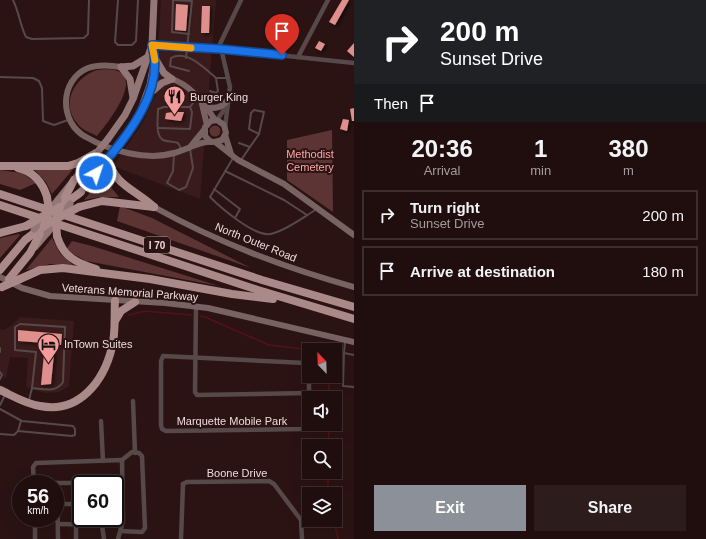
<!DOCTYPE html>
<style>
body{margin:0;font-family:Arial,sans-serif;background:#2d1c1c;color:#f1f3f6;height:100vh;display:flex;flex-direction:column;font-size:15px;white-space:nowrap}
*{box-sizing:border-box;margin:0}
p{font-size:13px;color:#a29c9e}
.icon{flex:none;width:22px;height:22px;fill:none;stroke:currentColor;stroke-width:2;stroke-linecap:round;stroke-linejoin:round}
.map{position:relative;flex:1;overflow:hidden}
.sheet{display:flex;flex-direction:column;background:#200e0e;width:352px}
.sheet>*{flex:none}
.top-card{background:#202124;color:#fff;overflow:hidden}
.needle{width:26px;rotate:337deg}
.fabs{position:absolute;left:302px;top:343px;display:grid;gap:8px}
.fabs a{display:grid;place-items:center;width:40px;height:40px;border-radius:0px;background:#200e0e;box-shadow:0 4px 16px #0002,0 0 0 1px #3d2e2e;font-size:20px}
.speed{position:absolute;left:12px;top:475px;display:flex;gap:8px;font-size:20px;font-weight:700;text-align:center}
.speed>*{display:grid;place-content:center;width:52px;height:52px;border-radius:50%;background:#200e0e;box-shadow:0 4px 16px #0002,0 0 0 1px #3d2e2e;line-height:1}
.speed small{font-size:10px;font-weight:400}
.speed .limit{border:2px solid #111;border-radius:6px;background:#fff;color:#111}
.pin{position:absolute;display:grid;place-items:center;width:34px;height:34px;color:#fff;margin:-41px -17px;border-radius:50% 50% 50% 0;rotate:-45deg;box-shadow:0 0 4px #0007}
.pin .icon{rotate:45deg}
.me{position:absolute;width:44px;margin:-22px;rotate:40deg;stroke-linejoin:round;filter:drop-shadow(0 0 3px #0008)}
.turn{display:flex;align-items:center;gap:14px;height:84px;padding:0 20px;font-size:18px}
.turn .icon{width:52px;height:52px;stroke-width:2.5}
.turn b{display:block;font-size:28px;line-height:34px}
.then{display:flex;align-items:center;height:38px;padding:0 20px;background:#0003;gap:8px;font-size:15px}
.eta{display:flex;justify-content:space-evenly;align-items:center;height:68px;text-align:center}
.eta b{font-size:24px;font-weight:800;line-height:28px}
.primary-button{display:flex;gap:8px;margin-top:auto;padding:8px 20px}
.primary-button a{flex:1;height:46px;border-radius:0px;background:#8c9099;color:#fff;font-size:16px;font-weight:800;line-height:46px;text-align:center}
.primary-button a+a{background:#2d1c1c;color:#f1f3f6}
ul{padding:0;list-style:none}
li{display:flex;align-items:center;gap:12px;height:50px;margin:0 8px 6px;padding:0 12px;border:2px solid #3d2e2e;border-radius:0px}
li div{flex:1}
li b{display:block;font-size:15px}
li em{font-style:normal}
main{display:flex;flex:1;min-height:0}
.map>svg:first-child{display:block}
.built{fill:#3a1b1b}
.green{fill:#5c3433}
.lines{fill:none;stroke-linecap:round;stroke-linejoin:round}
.stream{stroke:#541217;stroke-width:1.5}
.building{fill:#df908d;filter:url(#shadow)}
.lane{stroke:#574949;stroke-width:2}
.street{stroke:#574949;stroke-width:4.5}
.secondary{stroke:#786362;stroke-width:6}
.primary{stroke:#927776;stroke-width:7}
.highway{stroke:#aa8a88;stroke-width:8}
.primary-bridge{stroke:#927776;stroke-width:7}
.highway-bridge{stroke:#aa8a88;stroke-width:8}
.route-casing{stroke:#114b97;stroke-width:10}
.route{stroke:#1a73e8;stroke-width:7}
.slow{stroke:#f59e0b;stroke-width:7}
.labels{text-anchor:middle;stroke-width:4;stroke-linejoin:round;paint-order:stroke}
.shield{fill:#2b1313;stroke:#b39f9e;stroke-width:1}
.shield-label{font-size:10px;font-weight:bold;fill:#eddbda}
.poi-label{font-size:11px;fill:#eddbda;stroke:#2b1313;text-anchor:start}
.park-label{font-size:11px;fill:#fca7a4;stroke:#2b1313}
.street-label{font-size:11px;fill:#eddbda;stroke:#2b1313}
</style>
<main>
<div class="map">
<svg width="354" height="539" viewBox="0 0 354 539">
<defs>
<filter id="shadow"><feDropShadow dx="2" dy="1.5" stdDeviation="2" flood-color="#0009"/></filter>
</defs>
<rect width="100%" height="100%" fill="#2b1313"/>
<!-- built -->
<g class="built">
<path d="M161,0H216L200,199L113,166L142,124L156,94Z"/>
<path d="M20,317L74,321L69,386L59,392L45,393L26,387L28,358L10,357L6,378L0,375V329L3,330L12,325Z"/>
</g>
<!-- green -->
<g class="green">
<path d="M97,70C153,63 114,116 97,136C89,132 82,130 77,123C60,103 75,77 97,70Z"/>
<circle cx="215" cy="131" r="5.5"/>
<path d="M332,130L333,212L287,180V140Z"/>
<path d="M74,168L52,194L46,182L34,169Z"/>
<path d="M0,170L22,173L36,183L20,190L0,184Z"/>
<path d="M107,172L109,185L119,197H99L84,200Z"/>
<path d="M120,206L152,218L251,268L117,221Z"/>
<path d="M19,234L20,235L0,258V238Z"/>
<path d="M52,238L60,253L73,265L50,264L26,270Z"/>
<path d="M72,241L92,246L219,286L86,261L73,254L67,248Z"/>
</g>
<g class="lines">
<!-- stream -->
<g class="stream">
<path d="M129,315L145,311L192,315"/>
<path d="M200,316L205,317L269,345L311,350"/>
<path d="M329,398V376"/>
<path d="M328,446L329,424"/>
<path d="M328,494V472"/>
<path d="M334,520L338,539"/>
</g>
</g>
<!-- building -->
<g class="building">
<path d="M342,0H349L335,25L329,22Z"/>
<path d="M176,4L188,5L186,31L175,30Z"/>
<path d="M202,6H210L209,33H201Z"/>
<path d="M319,41L325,44L321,51L315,48Z"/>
<path d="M354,43V57L347,51Z"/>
<path d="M354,108V121H352L350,109Z"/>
<path d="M173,112H184L181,121L165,119L166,113Z"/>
<path d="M343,119L349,120L347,131L340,129Z"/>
<path d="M18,330L62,334L61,345L55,344L51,384L41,385L45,343L18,341Z"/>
</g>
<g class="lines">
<!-- lane -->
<g class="lane">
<path d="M13,0C19,12 20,25 26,37L32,39L84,38L88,34L89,0"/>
<path d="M118,0L115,42L118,45H132L136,41L138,0"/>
<path d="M173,0L192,1L186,58"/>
<path d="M173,1L172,32L189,34"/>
<path d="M189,71L170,66L171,58C187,49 205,69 216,78L218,91L216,93L210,91"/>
<path d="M0,77L33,78L39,81L42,88L43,121L54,125L68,120"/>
<path d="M216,78H227"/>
<path d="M190,107L197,98"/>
<path d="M254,110L264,112L259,134L249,129L251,113Z"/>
<path d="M159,128L190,129L192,112L190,107"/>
<path d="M239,143L250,147"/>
<path d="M182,150L178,143C173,141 167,142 163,140C155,136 158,117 158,109L164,107H190"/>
<path d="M174,154L173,171L167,183L179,190L186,187L193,168L190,149"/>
<path d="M233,158L210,197C221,208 255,237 270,234C284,232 305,216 317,209"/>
<path d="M241,160L259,134"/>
<path d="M225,171L284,200L307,215"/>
<path d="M214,189L240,209L235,218"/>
<path d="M345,342L344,353L354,355"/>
<path d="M0,348V352"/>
<path d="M344,353L343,386L354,387"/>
<path d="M0,372L2,375L0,379"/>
<path d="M29,400L32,388L36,352L15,350V327L20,324L65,327L63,382C56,393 44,389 32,388"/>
<path d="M0,405L5,395"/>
<path d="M0,409L22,421L73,426L75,429V435L72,436L18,431"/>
<path d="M0,434L14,435L18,431L21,421"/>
</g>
<!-- street -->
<g class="street">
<path d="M152,45L220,49L354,63"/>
<path d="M298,57L328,0"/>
<path d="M217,120L228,104"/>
<path d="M225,127L230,87L220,44L241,0"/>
<path d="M196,306L195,392L197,395L309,393"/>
<path d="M309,365L305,363L163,356L161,361V425L162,429L166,431L302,429L309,427V424"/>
<path d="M309,398V376"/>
<path d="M133,401L135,453"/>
<path d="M101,421L103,461"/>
<path d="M34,483H57"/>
<path d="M101,483L122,481"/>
<path d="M34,484L33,467L36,463L122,460L123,521L118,539"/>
<path d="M183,484L187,482L269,481L274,484L301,520L302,539"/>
<path d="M58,504H81"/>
<path d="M35,518V539"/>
<path d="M101,518L104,539"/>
<path d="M58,524L101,525"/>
<path d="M121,531L142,532L145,528L142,456L139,453L132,452L122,460"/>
<path d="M58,539L57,483H101V484"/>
<path d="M76,539V524"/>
<path d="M181,539L183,484"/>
</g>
<!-- secondary -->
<g class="secondary">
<path d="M121,67C110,65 99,64 88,68C59,80 59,123 86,137C110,151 147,161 174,153C187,150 201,140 215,142L238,160L284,184L354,235"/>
<path d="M172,79C191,85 205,104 215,120"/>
<path d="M202,104L207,125"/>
<path d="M205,105C215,111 223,107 229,98"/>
<path d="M225,135L231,154"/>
<path d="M211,142L205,136V127L211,121L217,120L224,125L226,133L222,140L215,142"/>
<path d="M191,146L204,130"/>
<path d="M154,207C217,242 285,268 354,287"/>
<path d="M0,277L22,288L50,296L165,303L208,308L354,342"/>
</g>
<!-- primary -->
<g class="primary">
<path d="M155,58L164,73L172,79"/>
<path d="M121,67L130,79L133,98"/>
<path d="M121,67L133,66L146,58"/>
<path d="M148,95L162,83L172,79"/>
<path d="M108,139L125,115L133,99L152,45"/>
<path d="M120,144L138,118L150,85L155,58L152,45L154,0"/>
<path d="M78,195L110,156"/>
<path d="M58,200L94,155"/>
<path d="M35,247L47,233"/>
</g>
<!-- highway -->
<g class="highway">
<path d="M108,159C115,186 135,189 154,207"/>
<path d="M0,166H68L78,163L96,153"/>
<path d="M18,168C33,171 43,183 47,197"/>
<path d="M0,194L262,280L354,307"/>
<path d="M0,205L258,290L354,319"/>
<path d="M62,206L81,192"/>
<path d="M60,207L74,180"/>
<path d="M79,207L102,201L154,207"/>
<path d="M0,233L26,226"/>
<path d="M57,236C63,257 77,263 96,269"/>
<path d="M0,270L25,240L42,227"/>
<path d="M9,279L30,253L44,226"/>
<path d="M20,279L40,270L63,268L150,279L232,294L273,299"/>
<path d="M115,321L121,311L135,302"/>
<path d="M0,390C13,396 26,404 40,406C79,414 104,381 112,347C116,332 114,316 115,301"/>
</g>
<!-- primary-bridge -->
<g class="primary-bridge">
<path d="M99,150L108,139"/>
<path d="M112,154L120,144"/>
<path d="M49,211L58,200"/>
<path d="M62,215L70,204"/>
<path d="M34,229L44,217"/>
<path d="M47,233L56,222"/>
</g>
<!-- highway-bridge -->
<g class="highway-bridge">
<path d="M47,197L49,211"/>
<path d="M60,217L79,207"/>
<path d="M56,222L57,236"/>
<path d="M26,226L45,215"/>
<path d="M44,226L56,219L60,207"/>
<path d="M44,226L49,213L60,207"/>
<path d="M2,287L20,279"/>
</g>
</g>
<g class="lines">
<defs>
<path id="route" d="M96,173C124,139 166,93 152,45L220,49L282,55"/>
</defs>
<!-- route casing -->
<use href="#route" class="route-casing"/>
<!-- route -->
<use href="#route" class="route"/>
<!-- slow -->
<path class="slow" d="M155,60L152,45L191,48"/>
</g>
<!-- icons -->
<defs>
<symbol id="restaurant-pin" viewBox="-11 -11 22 30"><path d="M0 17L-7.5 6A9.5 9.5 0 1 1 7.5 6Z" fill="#f59b99" stroke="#2b1313"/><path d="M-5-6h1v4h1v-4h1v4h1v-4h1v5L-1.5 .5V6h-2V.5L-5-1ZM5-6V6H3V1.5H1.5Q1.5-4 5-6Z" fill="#111"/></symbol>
<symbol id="hotel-pin" viewBox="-11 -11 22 30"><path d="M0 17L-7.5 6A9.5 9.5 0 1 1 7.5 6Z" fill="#f59b99" stroke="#2b1313"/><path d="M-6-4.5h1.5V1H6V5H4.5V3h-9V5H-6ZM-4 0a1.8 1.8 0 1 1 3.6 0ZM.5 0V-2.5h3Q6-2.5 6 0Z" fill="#111"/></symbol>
</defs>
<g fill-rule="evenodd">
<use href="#restaurant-pin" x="162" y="84" width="25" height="34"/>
<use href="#hotel-pin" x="36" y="332" width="25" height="34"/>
</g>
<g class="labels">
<!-- shield labels -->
<rect class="shield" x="144" y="237" width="26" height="16" rx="3"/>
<g class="shield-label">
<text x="157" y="249">I 70</text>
</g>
<!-- poi labels -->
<g class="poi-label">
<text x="190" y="101">Burger King</text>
<text x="64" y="348">InTown Suites</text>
</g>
<!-- park labels -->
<g class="park-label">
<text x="310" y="158">Methodist<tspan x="310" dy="13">Cemetery</tspan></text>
</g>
<!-- street labels -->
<g class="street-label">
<text transform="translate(256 242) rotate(22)" y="4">North Outer Road</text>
<text transform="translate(130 292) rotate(4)" y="4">Veterans Memorial Parkway</text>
<text x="232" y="425">Marquette Mobile Park</text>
<text x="237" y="477">Boone Drive</text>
</g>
</g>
</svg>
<div class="fabs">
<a><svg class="needle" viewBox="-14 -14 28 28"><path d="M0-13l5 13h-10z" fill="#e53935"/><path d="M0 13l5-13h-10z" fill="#a29c9e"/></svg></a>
<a><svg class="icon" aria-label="sound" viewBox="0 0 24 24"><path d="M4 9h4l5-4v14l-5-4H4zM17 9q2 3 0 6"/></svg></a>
<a><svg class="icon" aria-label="search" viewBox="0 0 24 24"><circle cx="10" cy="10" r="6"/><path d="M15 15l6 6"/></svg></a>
<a><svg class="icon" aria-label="layers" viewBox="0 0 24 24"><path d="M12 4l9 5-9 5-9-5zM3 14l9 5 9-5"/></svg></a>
</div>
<div class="speed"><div>56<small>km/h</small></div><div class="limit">60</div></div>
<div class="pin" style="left:282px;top:55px;background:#d93025"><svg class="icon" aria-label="arrive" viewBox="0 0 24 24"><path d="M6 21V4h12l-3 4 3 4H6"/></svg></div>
<svg class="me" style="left:96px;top:173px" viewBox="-20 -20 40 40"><circle r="17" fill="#1a73e8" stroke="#fff" stroke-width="3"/><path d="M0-11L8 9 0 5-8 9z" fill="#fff"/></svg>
</div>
<section class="sheet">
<div class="top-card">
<div class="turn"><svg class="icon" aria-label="right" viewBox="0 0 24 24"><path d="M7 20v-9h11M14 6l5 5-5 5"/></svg><div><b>200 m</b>Sunset Drive</div></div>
<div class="then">Then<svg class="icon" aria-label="arrive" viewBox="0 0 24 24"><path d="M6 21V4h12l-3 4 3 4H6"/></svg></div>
</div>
<div class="eta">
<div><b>20:36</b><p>Arrival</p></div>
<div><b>1</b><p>min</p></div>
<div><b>380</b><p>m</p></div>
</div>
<ul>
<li><svg class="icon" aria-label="right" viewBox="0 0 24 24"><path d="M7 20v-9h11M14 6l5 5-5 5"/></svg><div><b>Turn right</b><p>Sunset Drive</p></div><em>200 m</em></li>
<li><svg class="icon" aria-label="arrive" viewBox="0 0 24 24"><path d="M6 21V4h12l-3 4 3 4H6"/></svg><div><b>Arrive at destination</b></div><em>180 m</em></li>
</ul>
<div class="primary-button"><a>Exit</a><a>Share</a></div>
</section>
</main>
